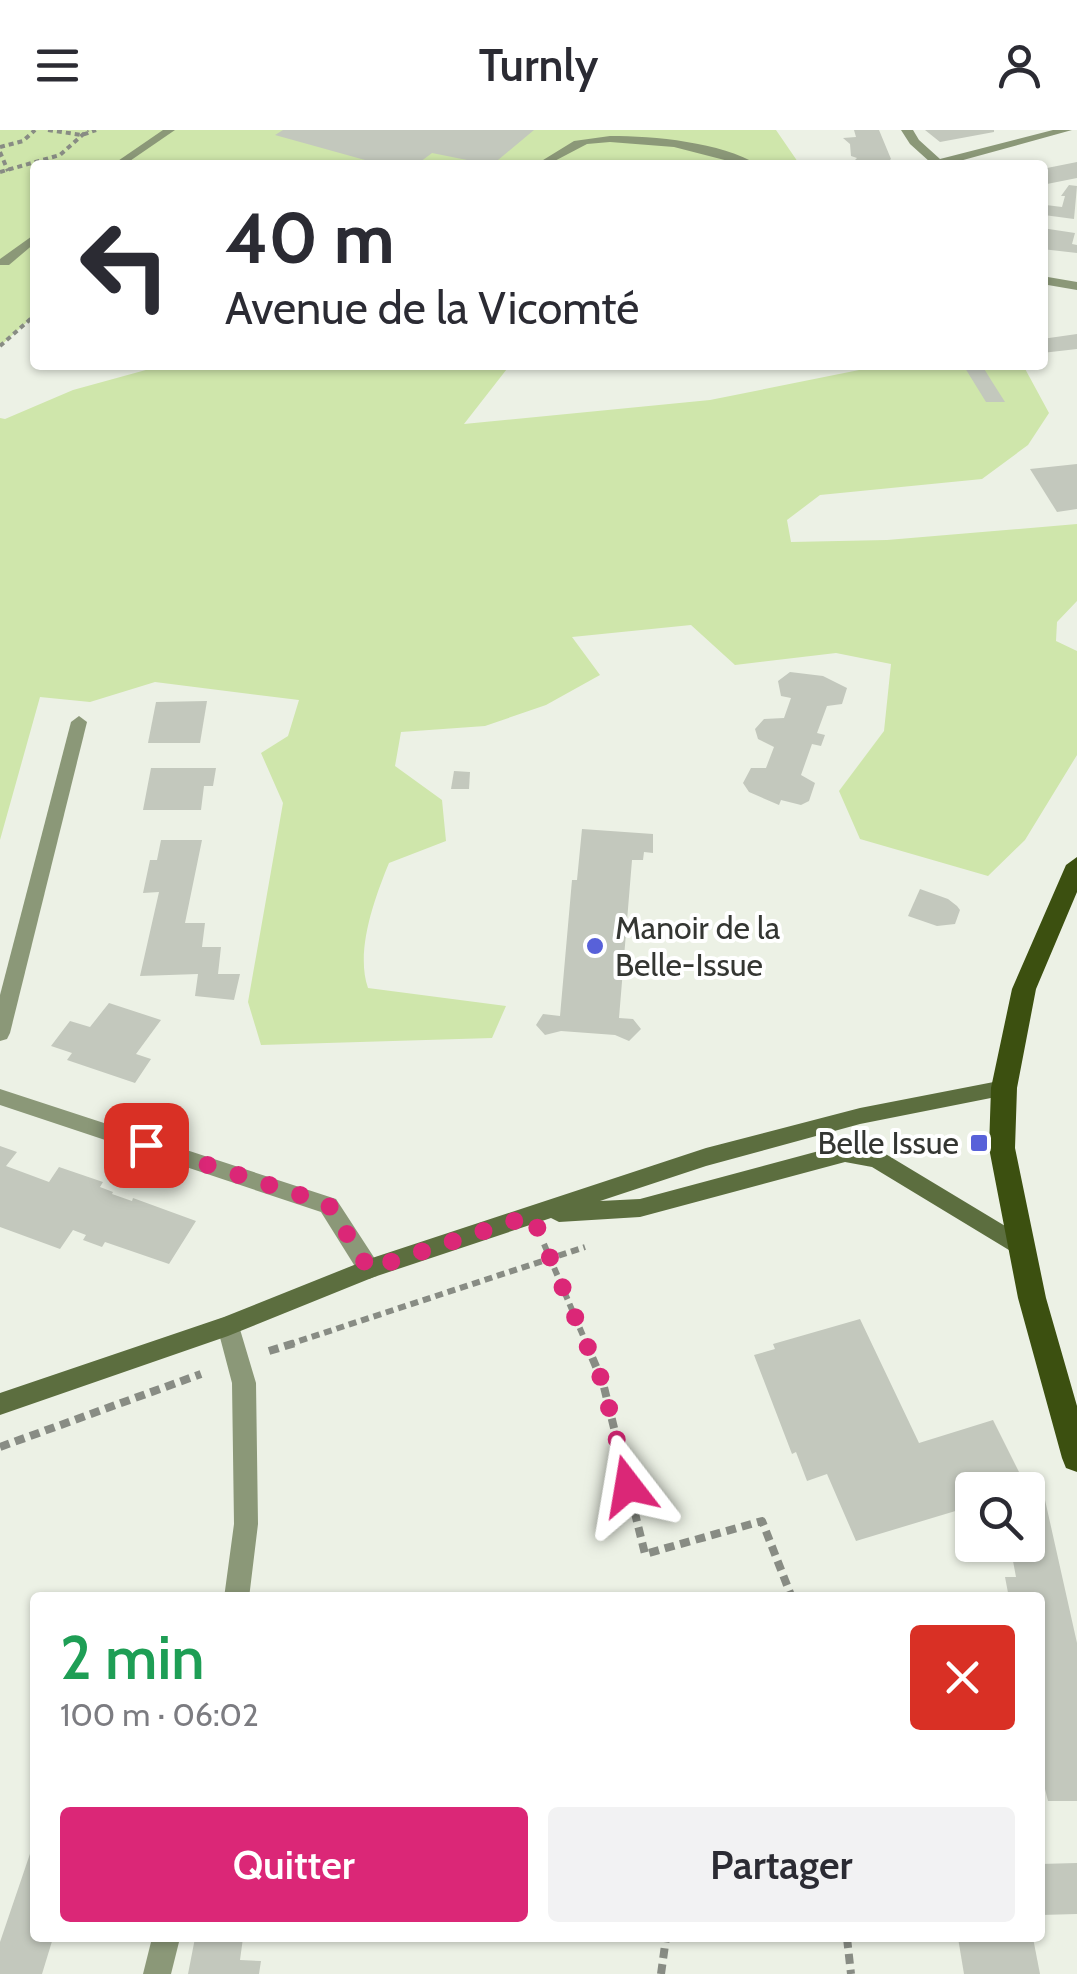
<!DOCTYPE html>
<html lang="fr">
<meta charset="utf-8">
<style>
body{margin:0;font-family:Cabin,sans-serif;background:#f2f2f3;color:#2b2b33;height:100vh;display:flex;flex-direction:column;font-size:38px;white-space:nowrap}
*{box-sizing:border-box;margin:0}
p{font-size:32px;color:#7c7c81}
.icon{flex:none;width:55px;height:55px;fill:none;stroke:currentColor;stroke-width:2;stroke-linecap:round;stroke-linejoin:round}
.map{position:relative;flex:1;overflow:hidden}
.details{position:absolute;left:30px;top:1462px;width:1015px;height:350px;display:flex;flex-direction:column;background:#fff;border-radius:10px;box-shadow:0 2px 8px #0004}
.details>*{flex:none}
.top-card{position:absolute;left:30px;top:30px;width:1018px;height:210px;border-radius:10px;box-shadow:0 2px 8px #0004;background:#fff;color:#2b2b33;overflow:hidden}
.tools{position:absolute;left:955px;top:1342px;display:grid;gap:20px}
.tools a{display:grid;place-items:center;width:90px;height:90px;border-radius:10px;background:#fff;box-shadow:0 2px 8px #0004;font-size:50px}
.pin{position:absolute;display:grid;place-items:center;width:85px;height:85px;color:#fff;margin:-42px;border-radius:20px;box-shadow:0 5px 15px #0006}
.me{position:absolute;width:110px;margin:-55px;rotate:346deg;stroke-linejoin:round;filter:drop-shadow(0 0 8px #0008)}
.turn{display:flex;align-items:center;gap:35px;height:210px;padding:0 30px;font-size:45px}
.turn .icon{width:130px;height:130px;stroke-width:2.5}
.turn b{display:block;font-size:70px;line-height:85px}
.round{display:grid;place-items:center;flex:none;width:105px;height:105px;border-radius:10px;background:#f2f2f3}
.head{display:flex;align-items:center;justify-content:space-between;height:170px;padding:0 30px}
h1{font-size:60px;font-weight:600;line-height:75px;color:#1e9e55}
.action{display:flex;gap:20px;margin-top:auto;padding:20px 30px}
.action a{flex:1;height:115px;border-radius:10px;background:#db2777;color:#fff;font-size:40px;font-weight:600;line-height:115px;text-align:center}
.action a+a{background:#f2f2f3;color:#2b2b33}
header{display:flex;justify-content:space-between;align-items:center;height:130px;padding:0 30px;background:#fff;font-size:45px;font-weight:600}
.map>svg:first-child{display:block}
.green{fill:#cfe6ab}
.building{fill:#c3c8bd}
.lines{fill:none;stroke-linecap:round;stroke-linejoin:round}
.path-far2{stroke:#888c84;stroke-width:4;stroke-dasharray:5 4;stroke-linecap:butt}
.path-far1{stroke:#888c84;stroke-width:6;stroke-dasharray:8 5;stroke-linecap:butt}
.path{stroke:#888c84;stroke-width:8;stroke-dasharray:10 6;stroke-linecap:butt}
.service{fill:#8b9878;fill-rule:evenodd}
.minor{fill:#8b9878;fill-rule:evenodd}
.secondary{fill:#5c6e3f;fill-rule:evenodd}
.primary{fill:#3c5010;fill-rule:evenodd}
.route{stroke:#db2777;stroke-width:18;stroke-dasharray:0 32.4}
.poi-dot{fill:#5861d9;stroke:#fff;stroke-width:4}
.labels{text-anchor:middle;stroke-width:8;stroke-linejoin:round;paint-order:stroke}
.poi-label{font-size:32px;fill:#343632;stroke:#fff;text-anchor:start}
</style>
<header><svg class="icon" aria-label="menu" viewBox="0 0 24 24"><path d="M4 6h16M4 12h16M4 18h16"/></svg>Turnly<svg class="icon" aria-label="person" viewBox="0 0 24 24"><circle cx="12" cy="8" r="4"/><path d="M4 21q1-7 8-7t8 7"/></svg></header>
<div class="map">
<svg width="1077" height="1844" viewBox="0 0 1077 1844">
<rect width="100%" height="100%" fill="#ecf1e5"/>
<!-- green -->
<g class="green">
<path d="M0,0H776L800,35H275L209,30L203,35H35V185L0,216Z"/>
<path d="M164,235H510L464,294L710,270L884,235H1023L1049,283L1028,315L982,349L820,365L787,390L791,412L887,410L1077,394V471L1057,492L1056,511L1077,521V625L1025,710L988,746L860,709L839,661L884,601L891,534L836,523L735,535L691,495L572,507L600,545L546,575L485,596L401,602L395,636L442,670L446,711L389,733C375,767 355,821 368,858L506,876L492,908L261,915L248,872L283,673L261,623L288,606L299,570L155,552L90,572L40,567L0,710V288L5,289L73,260Z"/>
</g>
<!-- building -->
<g class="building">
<path d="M283,0H534L492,35L432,23L416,35H383L275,5Z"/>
<path d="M854,0H879L891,29L884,35H850L857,28L851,26L850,14L843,8L856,7Z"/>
<path d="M925,0H994V2L940,12Z"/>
<path d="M1077,32V48L1042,55V39Z"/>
<path d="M1069,55L1077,56L1074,89L1044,85L1046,75L1062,77L1065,66H1061Z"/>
<path d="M1042,98L1075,103L1072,114L1077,115V123L1042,119Z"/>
<path d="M1077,204V219L1042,223V209Z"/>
<path d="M983,237L991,250L1005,272H986L965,238Z"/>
<path d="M1077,334V379L1057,382L1030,339Z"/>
<path d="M790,542L823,546L847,558L842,574L827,576L817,603L825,605L821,616L812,614L801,645L815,653L809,671L801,675L781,670L779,675L749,662L743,653L751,638H766L774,617L758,609L755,599L764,589L784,588L791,568L781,566L778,551Z"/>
<path d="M207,571L200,613H148L156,572Z"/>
<path d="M151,638H216L213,656H204L201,680H143Z"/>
<path d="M454,641L470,642L469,659H451Z"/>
<path d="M582,699L653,704V723L644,722L643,730H632L619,888L633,889L641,899L629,911L615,905L561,901L545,905L536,895L543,884L560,886L572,750H577Z"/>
<path d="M161,710H202L185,793H205L202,817H221L218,844H240L234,870L195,866L198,844L140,846L159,762L143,763L150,730H157Z"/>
<path d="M920,759L948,769L957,776L960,780L955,794L937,796L908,786Z"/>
<path d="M109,873L161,890L136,924L151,929L135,953L67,930L72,923L51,916L70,891L90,897Z"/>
<path d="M0,1016L17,1022L6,1036L49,1052L59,1037L103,1052L100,1057L113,1062L112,1064L132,1071L133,1068L196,1091L169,1134L105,1112L102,1117L83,1110L86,1105L73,1100L60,1119L0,1097Z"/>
<path d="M860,1189L919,1313L993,1290L1026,1356L1041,1352L1077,1513V1671H1048L1040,1639V1468H1009L1005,1447H1016L1010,1415H1028V1360H972V1376L856,1411L827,1344L807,1351L796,1322L792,1324L754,1225L775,1219L773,1214Z"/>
<path d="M34,1712L35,1808H53L42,1844H0V1812Z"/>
<path d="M1077,1733V1784L1041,1785L1040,1734Z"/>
<path d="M195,1808H243L240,1830L261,1831L259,1844H188Z"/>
<path d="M958,1808H1033L1040,1844H964Z"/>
</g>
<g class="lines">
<!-- path-far2 -->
<g class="path-far2">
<path d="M48,0L82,5L96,0"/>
<path d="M0,17L23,11L35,0"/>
<path d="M0,22L8,41"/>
<path d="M0,42L60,25L88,0"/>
<path d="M0,216L35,185"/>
</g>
<!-- path-far1 -->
<g class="path-far1">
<path d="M544,1114L587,1215"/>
<path d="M287,1215L585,1117"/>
</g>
<!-- path -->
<g class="path">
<path d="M586,1213L603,1253L645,1424L762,1391L792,1468"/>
<path d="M269,1221L295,1213"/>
<path d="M0,1317L201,1244"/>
<path d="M847,1808L851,1844"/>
<path d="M661,1844L666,1808"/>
</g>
<!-- service -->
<g class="service">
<path d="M163,0H175L124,35H112Z"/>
<path d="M610,6C655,6 720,12 759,35H744L674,17L610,12L587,14L547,35H535L574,11Z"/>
<path d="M35,104V113L9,135H0V129Z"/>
</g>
<!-- minor -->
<g class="minor">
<path d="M901,0H913L919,10L940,29L1053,0H1072L945,35H925L930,32L910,14Z"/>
<path d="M176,31H204L210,35H170Z"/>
<path d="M1042,146L1077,152V160L1042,154Z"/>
<path d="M79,586L87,592L10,903L7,909L0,911V865L71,592Z"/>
<path d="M0,959L336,1069L377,1132L380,1139L377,1146L369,1149L361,1146L321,1082L0,975Z"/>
<path d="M228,1186L236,1189L239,1196L256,1253L258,1394L249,1468H224L234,1394L232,1253L217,1196L220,1189Z"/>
<path d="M152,1808H180L171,1844H143Z"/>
</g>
<!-- secondary -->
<path class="secondary" d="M1004,950L1011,952L1014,958L1011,964L860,994L706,1036L600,1071L640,1069L845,1014L884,1023L1030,1111L1033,1118L1030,1125L1022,1128L872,1037L845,1032L640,1087L559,1092L551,1088L374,1147L228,1206L0,1285V1263L224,1187L369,1129L706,1018L860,978Z"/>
<!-- primary -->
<path class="primary" d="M1077,727V762L1036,859L1017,958L1015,1018L1046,1168L1077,1276V1342L1066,1338L1062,1328L1018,1168L989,1018L991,958L1012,859L1066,735Z"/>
</g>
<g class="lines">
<!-- route -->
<path class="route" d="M146,1015L328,1074L369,1139L532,1085L603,1253L628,1356"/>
</g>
<!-- markers -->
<g class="poi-dot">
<circle cx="595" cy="816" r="10"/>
<rect x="969" y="1003" width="20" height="20" rx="5"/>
</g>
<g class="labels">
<!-- poi labels -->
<g class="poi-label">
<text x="615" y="809">Manoir de la<tspan x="615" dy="37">Belle-Issue</tspan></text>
<text x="959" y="1024" text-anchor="end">Belle Issue</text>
</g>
</g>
</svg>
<div class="tools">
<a><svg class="icon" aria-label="search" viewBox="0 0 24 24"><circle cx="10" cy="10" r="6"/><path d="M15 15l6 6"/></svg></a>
</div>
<div class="pin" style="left:146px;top:1015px;background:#d93025"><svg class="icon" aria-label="arrive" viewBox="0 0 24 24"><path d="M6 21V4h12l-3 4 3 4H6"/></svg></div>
<svg class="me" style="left:628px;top:1356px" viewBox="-20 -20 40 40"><path d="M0-17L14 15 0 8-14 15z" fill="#db2777" stroke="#fff" stroke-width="4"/></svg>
<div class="top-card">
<div class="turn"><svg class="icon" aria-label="left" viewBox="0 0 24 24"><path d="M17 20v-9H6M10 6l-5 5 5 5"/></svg><div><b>40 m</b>Avenue de la Vicomté</div></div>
</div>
<section class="details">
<div class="head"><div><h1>2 min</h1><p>100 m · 06:02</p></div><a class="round" style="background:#d93025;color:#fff"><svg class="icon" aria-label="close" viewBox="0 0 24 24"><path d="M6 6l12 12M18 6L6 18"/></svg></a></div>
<div class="action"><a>Quitter</a><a>Partager</a></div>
</section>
</div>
